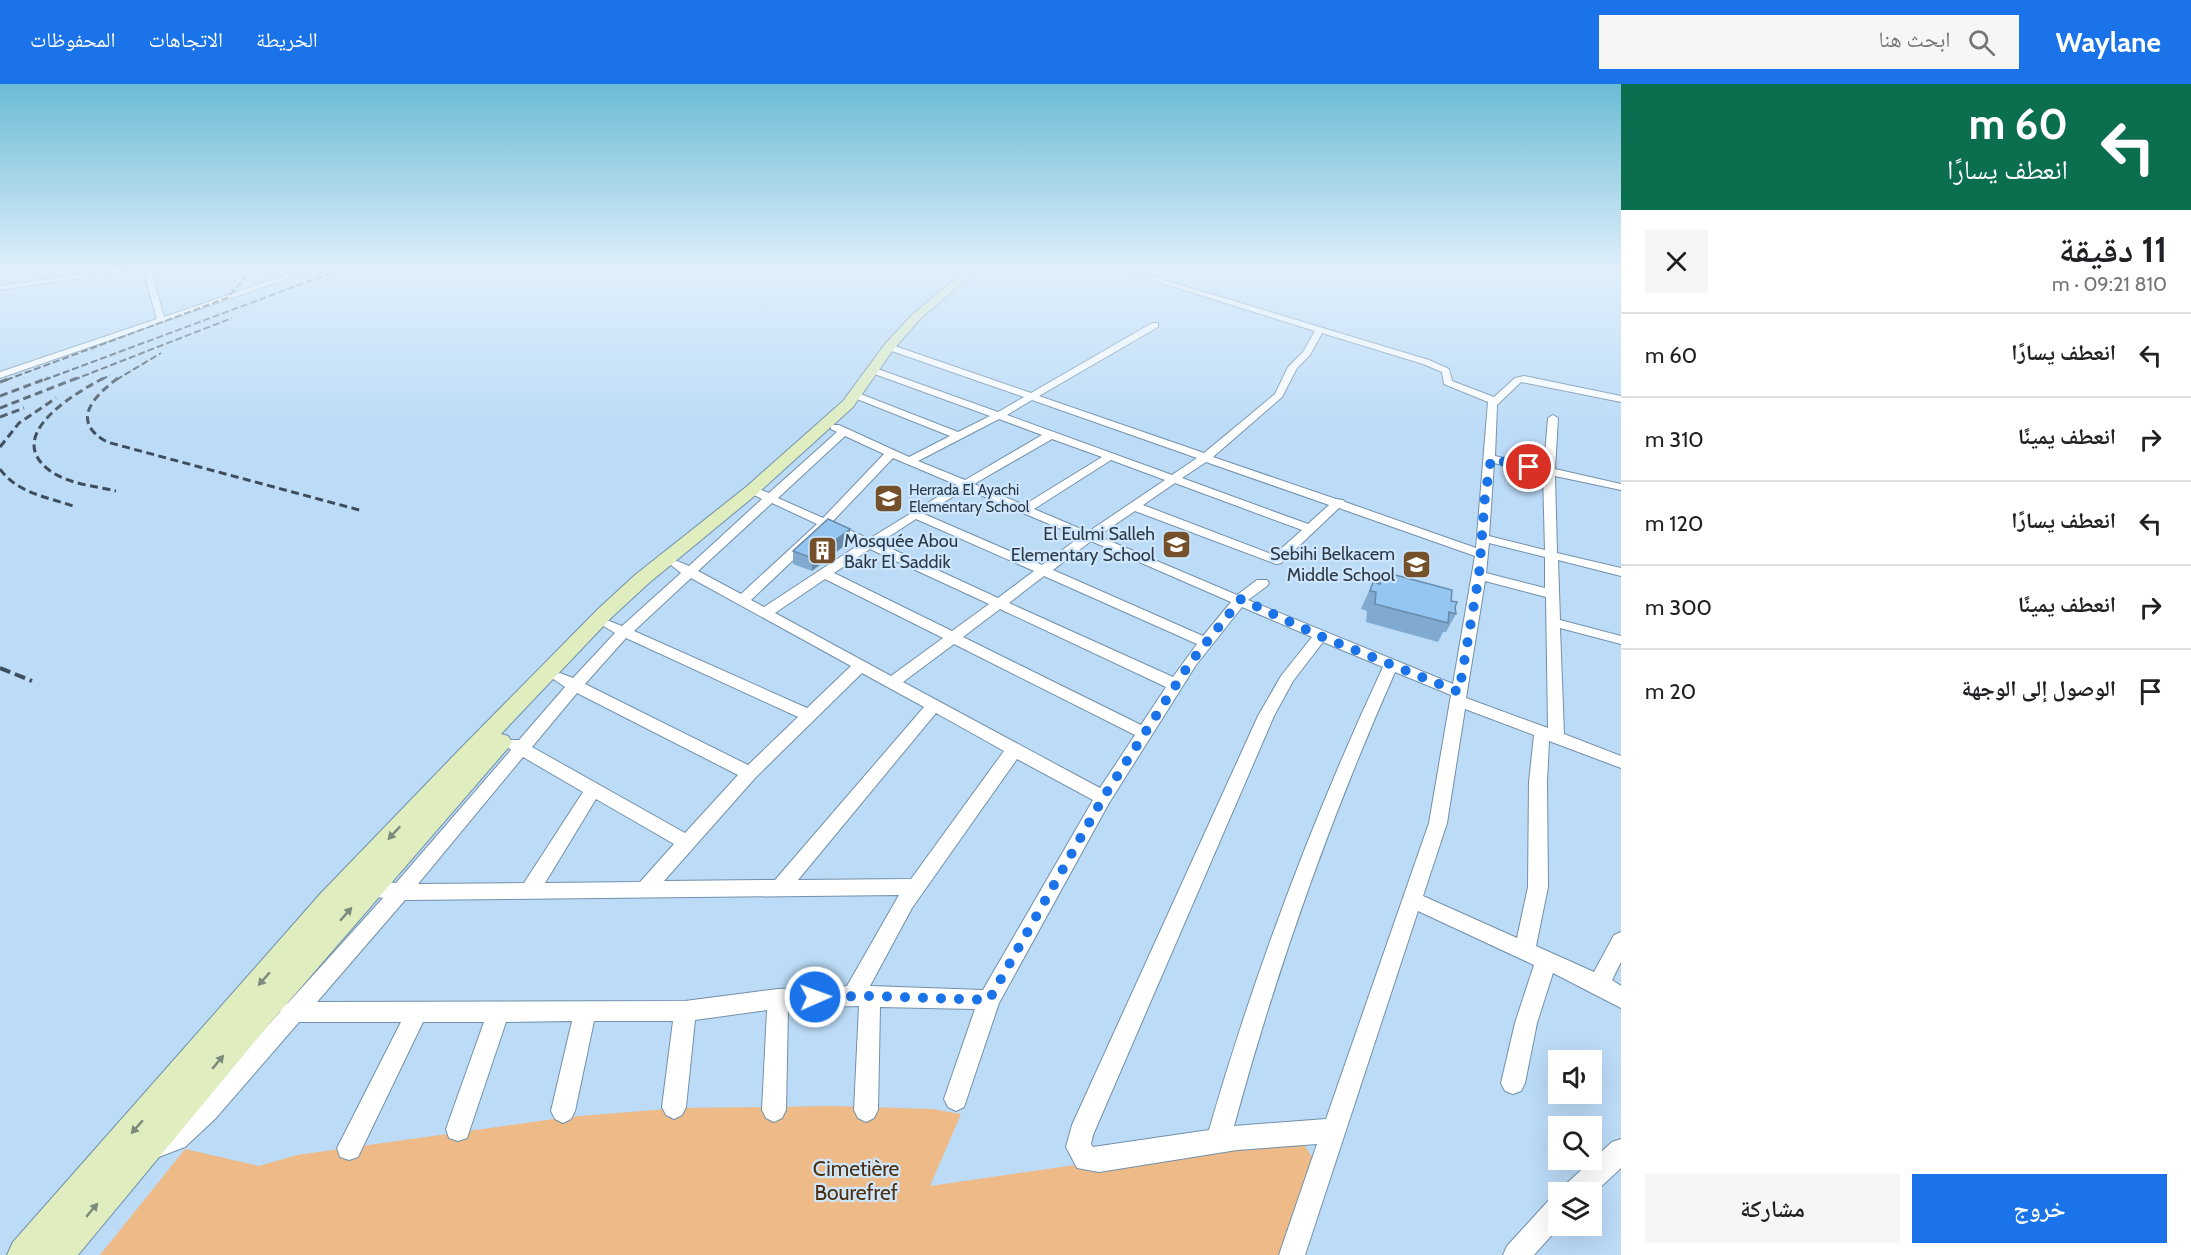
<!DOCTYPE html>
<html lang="ar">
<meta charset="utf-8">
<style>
body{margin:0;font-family:Cabin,"Noto Naskh Arabic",sans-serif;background:#f6f6f6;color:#202124;direction:rtl;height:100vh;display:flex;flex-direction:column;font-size:22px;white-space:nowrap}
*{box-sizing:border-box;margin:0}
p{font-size:20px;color:#757577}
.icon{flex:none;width:33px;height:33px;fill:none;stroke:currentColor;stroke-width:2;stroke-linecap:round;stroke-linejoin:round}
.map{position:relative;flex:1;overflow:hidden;direction:ltr}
.drawer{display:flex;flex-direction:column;background:#fff;width:570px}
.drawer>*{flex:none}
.top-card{background:#0b6e4f;color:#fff;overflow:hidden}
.buttons{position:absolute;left:1548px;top:966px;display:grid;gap:12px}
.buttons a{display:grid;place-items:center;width:54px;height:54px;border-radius:0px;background:#fff;box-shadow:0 6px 24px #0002;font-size:30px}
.pin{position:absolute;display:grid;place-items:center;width:51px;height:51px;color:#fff;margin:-26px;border:3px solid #fff;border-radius:50%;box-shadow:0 2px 6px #0007}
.me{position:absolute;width:66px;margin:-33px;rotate:88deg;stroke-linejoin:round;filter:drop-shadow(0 0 4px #0008)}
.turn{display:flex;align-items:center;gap:21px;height:126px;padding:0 24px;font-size:27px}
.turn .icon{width:78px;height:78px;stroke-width:2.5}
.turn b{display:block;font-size:42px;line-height:51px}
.round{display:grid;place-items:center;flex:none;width:63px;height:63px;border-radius:0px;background:#f6f6f6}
.summary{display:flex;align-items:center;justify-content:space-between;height:102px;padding:0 24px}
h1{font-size:36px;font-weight:600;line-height:45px}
.cta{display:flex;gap:12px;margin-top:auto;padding:12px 24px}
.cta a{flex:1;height:69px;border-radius:0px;background:#1a73e8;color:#fff;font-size:24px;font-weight:600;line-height:69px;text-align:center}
.cta a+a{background:#f6f6f6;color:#202124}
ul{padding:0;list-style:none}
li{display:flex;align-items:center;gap:18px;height:84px;padding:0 24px;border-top:2px solid #e0e0e0}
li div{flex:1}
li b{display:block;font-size:22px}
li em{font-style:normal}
header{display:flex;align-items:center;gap:36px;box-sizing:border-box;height:84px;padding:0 30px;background:#1a73e8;color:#fff}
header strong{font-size:28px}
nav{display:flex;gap:33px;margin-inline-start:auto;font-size:21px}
.search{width:420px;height:54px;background:#f6f6f6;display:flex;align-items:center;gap:15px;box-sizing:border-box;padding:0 21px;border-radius:0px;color:#757577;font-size:22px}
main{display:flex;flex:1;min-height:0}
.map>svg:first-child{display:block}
.green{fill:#edba88}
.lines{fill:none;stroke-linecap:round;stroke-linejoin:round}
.minor-casing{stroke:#7290aa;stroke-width:2}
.secondary-casing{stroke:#7290aa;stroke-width:2}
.minor{fill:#fff;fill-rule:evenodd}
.secondary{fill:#dfedbf;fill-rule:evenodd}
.rail-far2{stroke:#3e4d5b;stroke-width:2;stroke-dasharray:7 3;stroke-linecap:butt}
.rail-far1{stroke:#3e4d5b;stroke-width:3;stroke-dasharray:8 4.5;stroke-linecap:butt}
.rail{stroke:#3e4d5b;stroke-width:4;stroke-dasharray:11 5;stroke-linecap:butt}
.wall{fill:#80aad0}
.shaded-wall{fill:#688ba9}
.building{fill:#95c6f2;stroke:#688ba9;stroke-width:1.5}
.oneway{fill:#7d8b7c}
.route{stroke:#1a73e8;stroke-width:10;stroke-dasharray:0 18}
.labels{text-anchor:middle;stroke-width:4.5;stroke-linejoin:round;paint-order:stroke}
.far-poi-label{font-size:15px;fill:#2d3a45;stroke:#cee7fe;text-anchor:start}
.poi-label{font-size:18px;fill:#2d3a45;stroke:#cee7fe;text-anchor:end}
.near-park-label{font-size:21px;fill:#4f300d;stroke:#cee7fe}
</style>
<header>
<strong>Waylane</strong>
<div class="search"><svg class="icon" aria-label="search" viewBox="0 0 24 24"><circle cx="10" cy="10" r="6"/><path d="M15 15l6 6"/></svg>ابحث هنا</div>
<nav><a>الخريطة</a><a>الاتجاهات</a><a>المحفوظات</a></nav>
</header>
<main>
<section class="drawer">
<div class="top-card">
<div class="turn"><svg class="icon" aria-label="left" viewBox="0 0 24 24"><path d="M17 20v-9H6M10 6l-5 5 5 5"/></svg><div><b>60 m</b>انعطف يسارًا</div></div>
</div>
<div class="summary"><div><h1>11 دقيقة</h1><p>810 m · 09:21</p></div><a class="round"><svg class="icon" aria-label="close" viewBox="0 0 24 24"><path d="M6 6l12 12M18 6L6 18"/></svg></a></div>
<ul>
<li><svg class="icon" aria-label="left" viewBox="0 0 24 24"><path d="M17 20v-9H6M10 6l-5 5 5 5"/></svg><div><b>انعطف يسارًا</b></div><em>60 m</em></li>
<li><svg class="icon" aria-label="right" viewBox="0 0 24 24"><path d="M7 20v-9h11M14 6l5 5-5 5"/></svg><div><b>انعطف يمينًا</b></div><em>310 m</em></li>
<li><svg class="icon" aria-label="left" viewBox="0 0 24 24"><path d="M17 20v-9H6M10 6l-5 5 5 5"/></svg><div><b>انعطف يسارًا</b></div><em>120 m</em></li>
<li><svg class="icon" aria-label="right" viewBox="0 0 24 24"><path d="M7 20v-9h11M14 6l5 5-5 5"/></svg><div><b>انعطف يمينًا</b></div><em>300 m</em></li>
<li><svg class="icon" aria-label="arrive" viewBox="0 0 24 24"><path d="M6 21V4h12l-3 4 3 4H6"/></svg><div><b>الوصول إلى الوجهة</b></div><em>20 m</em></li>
</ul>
<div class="cta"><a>خروج</a><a>مشاركة</a></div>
</section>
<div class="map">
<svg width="1621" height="1171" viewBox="0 0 1621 1171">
<rect width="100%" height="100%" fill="#bbdbf7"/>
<!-- green -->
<path class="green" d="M834,1022L932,1025L961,1030L930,1102L1297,1049L1312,1073L1279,1171H100L185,1065L259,1082L297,1071L568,1033L679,1024Z"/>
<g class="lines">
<defs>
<g id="minor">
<path d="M111,186H131L0,206V202Z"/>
<path d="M143,186H151L164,233L301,186H312L0,294V288L157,235Z"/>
<path d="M1120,186H1131L1429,276L1449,285L1452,297L1494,313L1515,294L1524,292L1621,312V318L1521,298L1497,321L1495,372L1544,383L1548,334L1553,331L1558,334L1555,385L1621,400V406L1555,392L1557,469L1621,484V492L1558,476L1560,536L1621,552V560L1560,544L1564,650L1621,672V684L1549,657L1547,698L1548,803L1536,862L1594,888L1614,851L1621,848V878L1612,896L1621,902V924L1553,889L1537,939L1525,999L1521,1007L1513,1010L1505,1007L1501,999L1515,939L1534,881L1418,827L1305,1171H1279L1317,1060L1237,1066L1099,1088L1077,1084L1066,1063L1072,1041L1258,632L1281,592L1312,553L1242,523L1196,581L1109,719L999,919L964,1023L956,1027L948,1023L944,1015L975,925L880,923L878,1026L874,1034L866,1038L858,1034L854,1026L859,922L788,924L786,1026L782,1034L774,1038L766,1034L762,1026L767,926L695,936L686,1023L682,1031L674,1035L666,1031L662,1023L673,937H594L575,1027L571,1035L563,1039L555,1035L551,1027L572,937L506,938L470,1045L467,1054L458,1057L449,1054L446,1045L484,938H423L358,1073L349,1076L340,1073L337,1064L401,938H299L215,1035L185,1063L156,1074L147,1071L144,1062L147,1053L168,1045L199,1019L280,928L283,921L288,919L383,814L362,810L359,804L362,798L369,796L396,799L511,666L505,660L507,656H519L565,603L552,594L555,591L560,589L573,594L615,549L602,541L604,538L609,537L622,542L681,489L671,481L672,478L677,477L689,482L762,415L748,408V404H756L769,409L837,348L831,345V341H839L909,373L950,352L852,313V309H858L958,348L990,332L869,288V284H875L998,328L1024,313L886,265V261H892L1031,309L1152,239H1158V243L1039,312L1204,369L1275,310L1288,283L1303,268L1315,247ZM1322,249L1423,280L1442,288L1444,300L1488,318L1476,464L1345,418L1343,416L1336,415L1213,373L1282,313L1297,284L1310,271ZM1032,316L1197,374L1172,391L1007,331ZM999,335L1042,351L965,396L918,377ZM845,352L884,370L823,434L778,414ZM1052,355L1102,373L1024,421L974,400ZM893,374L957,401L869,455L832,438ZM1111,376L1165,396L1088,448L1034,425ZM1206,378L1329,421L1308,440L1182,394ZM1494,379L1543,390L1545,466L1489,452ZM1175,399L1302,446L1274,471L1143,421ZM966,405L1080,453L1042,481L924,430ZM772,419L817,440L741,510L698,487ZM1339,424L1475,472L1453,600L1248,516L1267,502L1269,499L1267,496H1257L1237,511L1098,452L1135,427L1276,480L1281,479ZM916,435L1034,487L998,514L879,459ZM826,445L860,460L764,523L751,516ZM1091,457L1231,518L1203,552L1053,486ZM1489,459L1545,473V504L1486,489ZM870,465L989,520L952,547L834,489ZM1044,492L1197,560L1173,593L1009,519ZM691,494L851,582L807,624L634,547ZM825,495L943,554L891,592L775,529ZM1485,497L1546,513L1548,644L1466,614ZM1000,525L1166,603L1141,641L963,553ZM626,554L798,633L748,681L585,600ZM1323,558L1383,583C1313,733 1255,887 1209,1046L1093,1063L1091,1060L1093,1051L1274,632L1293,597ZM954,560L1135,651L1100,704L903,598ZM1395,588L1451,611L1429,739L1326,1035L1234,1042C1276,887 1330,735 1395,588ZM862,589L924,623L775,796L664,797L756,693ZM577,609L738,691L685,749L532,663ZM1465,625L1534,651L1529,698L1528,803L1517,854L1423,812L1447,739ZM936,629L1004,667L911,795L798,796ZM523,673L583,708L524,799L418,800ZM1017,675L1093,716L983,906L870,902L912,824ZM596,715L674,760L640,798L545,799ZM899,811L847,902L778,905L685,917L317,918L405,816Z"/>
<path d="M1621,1055V1084L1592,1111V1108H1564L1567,1099L1612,1058Z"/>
<path d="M1558,1112L1560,1142L1534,1171H1503L1507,1162L1549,1116Z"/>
</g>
<path id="secondary" d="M966,186H977L921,234L893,266L853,323L758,409L649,499L612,533L501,650L508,652L512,658L508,664L271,938L78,1171H7L13,1158L321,809L460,665L598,525L635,491L746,403L843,317L885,260L913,230Z"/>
</defs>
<!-- minor casing -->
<use href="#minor" class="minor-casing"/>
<!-- secondary casing -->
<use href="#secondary" class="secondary-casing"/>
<!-- minor -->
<use href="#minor" class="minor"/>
<!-- secondary -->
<use href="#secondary" class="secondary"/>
<!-- rail-far2 -->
<g class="rail-far2">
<path d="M6,296L227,214L244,195L246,186"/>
<path d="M44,296L339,186"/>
<path d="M73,296L232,234"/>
<path d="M101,296L110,291"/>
<path d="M116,296L161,269"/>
</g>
<!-- rail-far1 -->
<g class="rail-far1">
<path d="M104,294C75,309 3,351 49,386C67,400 95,402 116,407"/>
<path d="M118,294C94,312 69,337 107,358L363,427"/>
<path d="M0,298L11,294"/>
<path d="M0,312L48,294"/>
<path d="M0,324L77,294"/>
<path d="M0,333L24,324"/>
<path d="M0,363L19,339L56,314"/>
<path d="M0,385C17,409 47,413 73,422"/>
</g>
<!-- rail -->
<path class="rail" d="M0,584L32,597"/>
</g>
<!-- wall -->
<g class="wall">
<path d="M849,458L812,487L793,480V467Z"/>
<path d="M1384,488L1451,517L1455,523L1456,530L1446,548H1443L1438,558L1366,538L1367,527L1361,525L1373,498L1378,499Z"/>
</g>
<!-- shaded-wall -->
<path class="shaded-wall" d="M850,445L849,458L812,487V474Z"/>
<!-- building -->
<g class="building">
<path d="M828,435L850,445L812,474L793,467Z"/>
<path d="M1384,488L1452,506L1451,517L1457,518L1455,523L1456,530L1449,528L1448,539L1375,520L1376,508L1370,507L1373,498L1380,500Z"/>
</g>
<!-- one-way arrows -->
<defs><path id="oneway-solid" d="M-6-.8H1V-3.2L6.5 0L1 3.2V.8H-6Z" transform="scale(1.5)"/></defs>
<g class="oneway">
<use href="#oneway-solid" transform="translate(394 749) rotate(133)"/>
<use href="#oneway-solid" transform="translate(346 830) rotate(-49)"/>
<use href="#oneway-solid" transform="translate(264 895) rotate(131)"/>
<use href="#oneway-solid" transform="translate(218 978) rotate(-50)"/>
<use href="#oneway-solid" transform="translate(137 1043) rotate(131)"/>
<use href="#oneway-solid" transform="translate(92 1126) rotate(-50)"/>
</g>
<!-- sky -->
<linearGradient id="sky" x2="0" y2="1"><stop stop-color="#6abbd5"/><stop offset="0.53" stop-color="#e0effb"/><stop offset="1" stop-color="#e0effb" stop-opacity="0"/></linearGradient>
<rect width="1621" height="350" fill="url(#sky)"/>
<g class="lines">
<!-- route -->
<path class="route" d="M815,913L870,912L989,916L1103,714L1190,579L1241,515L1320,552L1459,608L1479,491L1485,412L1491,375L1529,383"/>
</g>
<!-- icons -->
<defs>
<symbol id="school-square" viewBox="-11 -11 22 22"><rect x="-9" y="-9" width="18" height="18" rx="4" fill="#75512b" stroke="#cee7fe"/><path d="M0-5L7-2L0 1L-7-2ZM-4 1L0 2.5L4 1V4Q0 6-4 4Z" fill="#fff"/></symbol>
<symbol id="building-square" viewBox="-11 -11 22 22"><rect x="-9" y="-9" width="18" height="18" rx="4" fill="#75512b" stroke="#cee7fe"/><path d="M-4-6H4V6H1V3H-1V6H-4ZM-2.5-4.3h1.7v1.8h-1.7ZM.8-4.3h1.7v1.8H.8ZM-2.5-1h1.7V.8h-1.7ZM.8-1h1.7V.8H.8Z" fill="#fff"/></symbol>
</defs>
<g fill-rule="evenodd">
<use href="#school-square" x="872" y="398" width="33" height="33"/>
<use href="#school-square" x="1160" y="444" width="33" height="33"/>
<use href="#building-square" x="806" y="450" width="33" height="33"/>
<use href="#school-square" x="1400" y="464" width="33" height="33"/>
</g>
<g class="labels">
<!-- far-poi labels -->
<g class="far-poi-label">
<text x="909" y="411">Herrada El Ayachi<tspan x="909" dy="17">Elementary School</tspan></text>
</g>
<!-- poi labels -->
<g class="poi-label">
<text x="1155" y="456">El Eulmi Salleh<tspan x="1155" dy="21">Elementary School</tspan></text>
<text x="844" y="463" text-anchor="start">Mosquée Abou<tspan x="844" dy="21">Bakr El Saddik</tspan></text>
<text x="1395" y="476">Sebihi Belkacem<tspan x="1395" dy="21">Middle School</tspan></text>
</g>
<!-- near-park labels -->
<g class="near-park-label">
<text x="856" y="1092">Cimetière<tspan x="856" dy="24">Bourefref</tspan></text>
</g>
</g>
</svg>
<div class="buttons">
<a><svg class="icon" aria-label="sound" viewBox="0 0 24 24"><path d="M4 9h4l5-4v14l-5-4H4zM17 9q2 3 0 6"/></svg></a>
<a><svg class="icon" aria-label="search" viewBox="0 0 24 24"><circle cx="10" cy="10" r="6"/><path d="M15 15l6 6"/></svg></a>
<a><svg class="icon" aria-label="layers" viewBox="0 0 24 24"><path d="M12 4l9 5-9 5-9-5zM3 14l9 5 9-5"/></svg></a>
</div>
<div class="pin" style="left:1529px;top:383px;background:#d93025"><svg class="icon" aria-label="arrive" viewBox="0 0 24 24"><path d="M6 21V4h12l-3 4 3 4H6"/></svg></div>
<svg class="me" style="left:815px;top:913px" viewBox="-20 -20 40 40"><circle r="17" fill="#1a73e8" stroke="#fff" stroke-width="3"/><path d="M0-11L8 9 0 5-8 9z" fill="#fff"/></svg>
</div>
</main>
